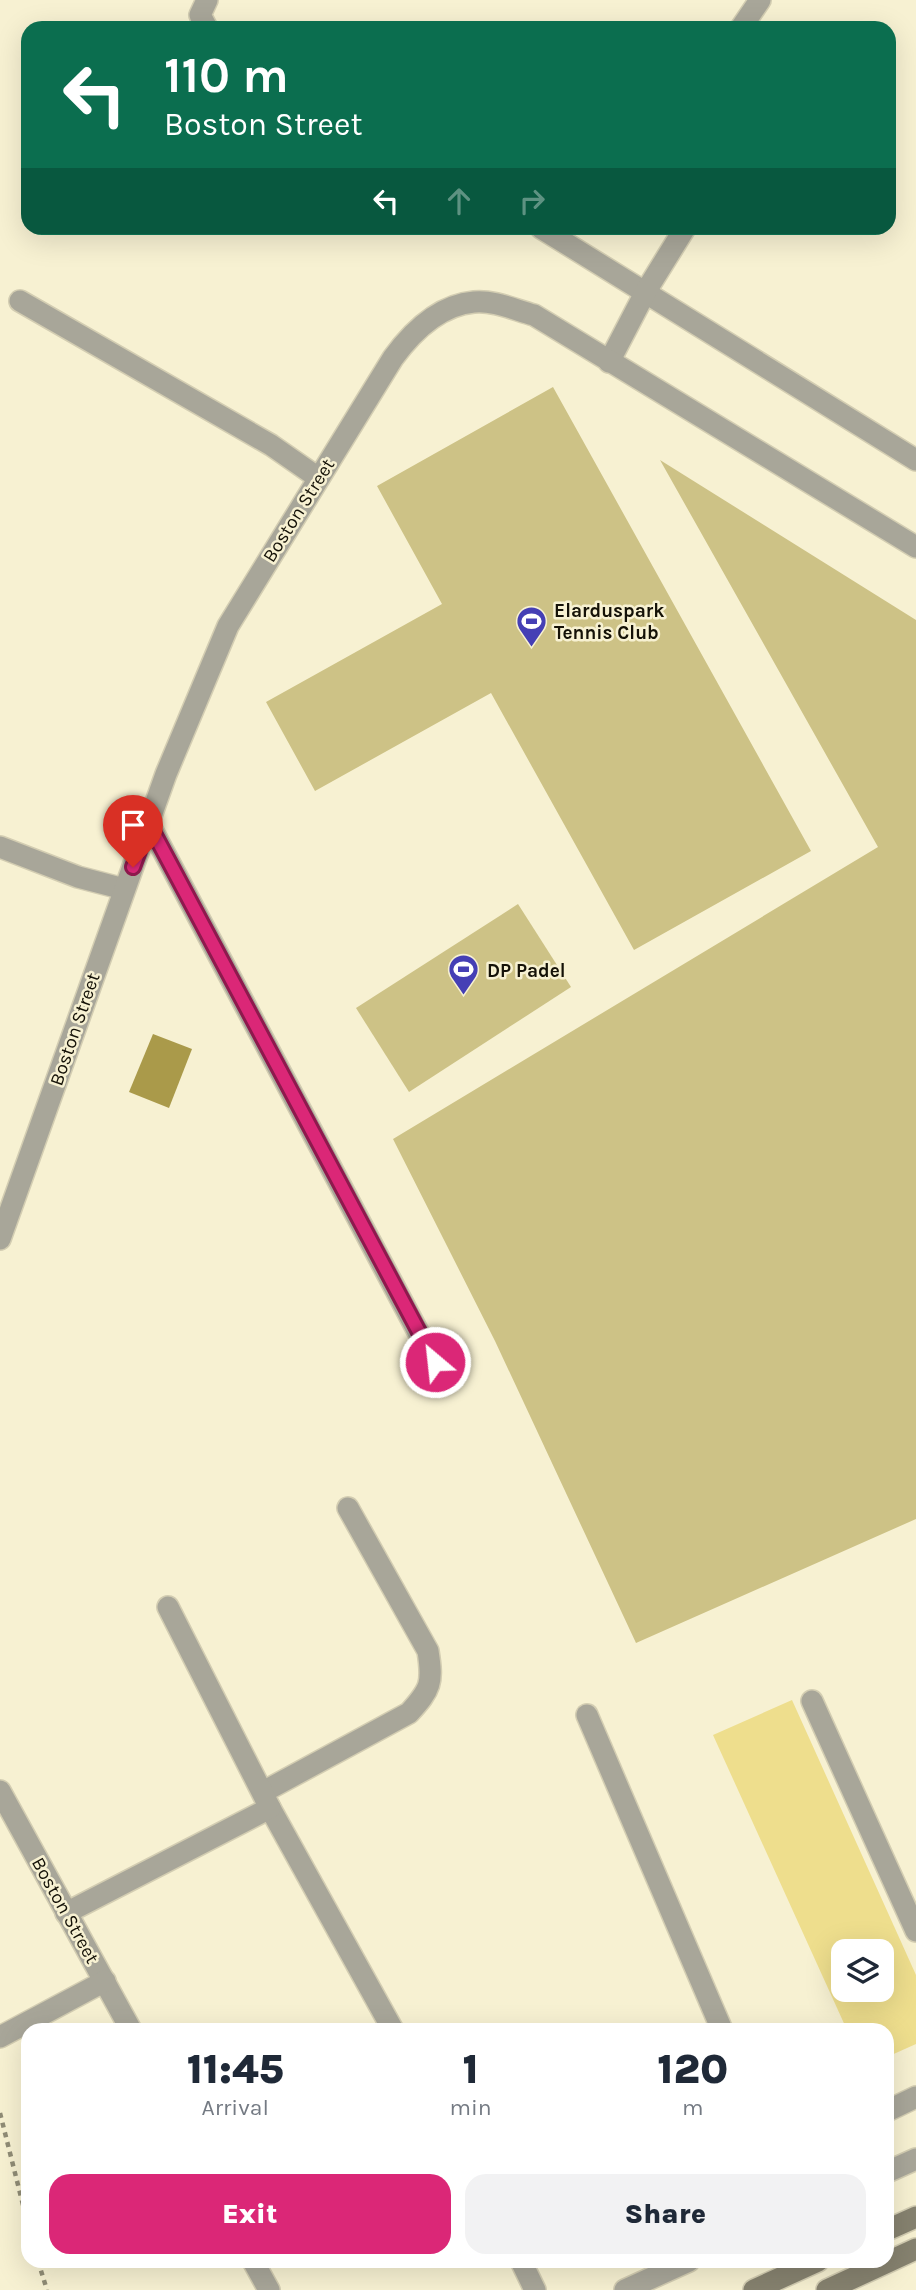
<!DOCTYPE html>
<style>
body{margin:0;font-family:Karla,sans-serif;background:#f2f2f3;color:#1f2937;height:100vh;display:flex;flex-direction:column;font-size:26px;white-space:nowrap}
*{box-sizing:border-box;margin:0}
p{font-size:23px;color:#747a83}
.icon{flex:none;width:38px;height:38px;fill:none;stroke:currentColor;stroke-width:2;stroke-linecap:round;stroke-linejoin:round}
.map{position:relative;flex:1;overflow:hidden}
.drawer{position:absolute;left:21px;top:2023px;width:873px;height:245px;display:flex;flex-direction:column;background:#fff;border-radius:21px;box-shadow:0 7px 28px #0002}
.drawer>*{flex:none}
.top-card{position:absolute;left:21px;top:21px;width:875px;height:214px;border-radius:21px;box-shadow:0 7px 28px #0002;background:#0b6e4f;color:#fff;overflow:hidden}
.controls{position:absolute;left:831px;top:1939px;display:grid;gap:14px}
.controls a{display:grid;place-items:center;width:63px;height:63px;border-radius:14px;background:#fff;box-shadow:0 7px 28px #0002;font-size:35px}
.pin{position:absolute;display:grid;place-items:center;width:60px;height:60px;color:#fff;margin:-72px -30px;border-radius:50% 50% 50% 0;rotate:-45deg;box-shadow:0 0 7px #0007}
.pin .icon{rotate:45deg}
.me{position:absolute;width:77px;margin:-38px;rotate:332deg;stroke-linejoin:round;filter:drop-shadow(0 0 5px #0008)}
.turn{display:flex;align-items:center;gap:24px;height:147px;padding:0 28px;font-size:32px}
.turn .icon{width:91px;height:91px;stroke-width:2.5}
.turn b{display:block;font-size:49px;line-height:60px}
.lanes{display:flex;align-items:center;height:66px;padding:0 28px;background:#0003;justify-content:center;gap:35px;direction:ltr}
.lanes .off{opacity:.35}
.eta{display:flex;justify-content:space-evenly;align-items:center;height:119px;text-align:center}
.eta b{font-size:42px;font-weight:800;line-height:49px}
.primary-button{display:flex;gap:14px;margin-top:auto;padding:14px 28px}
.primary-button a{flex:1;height:80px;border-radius:21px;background:#db2777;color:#fff;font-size:28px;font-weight:800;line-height:80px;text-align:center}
.primary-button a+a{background:#f2f2f3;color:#1f2937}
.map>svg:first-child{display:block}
.green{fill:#cdc286}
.water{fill:#aa9a4a}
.building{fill:#eede8d;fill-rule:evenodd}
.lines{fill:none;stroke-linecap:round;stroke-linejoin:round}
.street-casing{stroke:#d3cdb2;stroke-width:24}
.secondary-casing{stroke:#d3cdb2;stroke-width:24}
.path{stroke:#908c76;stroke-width:4.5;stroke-dasharray:5 5;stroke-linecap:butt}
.street{stroke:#a8a699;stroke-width:21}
.secondary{stroke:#86826f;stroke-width:21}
.route-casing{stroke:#8e194d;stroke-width:18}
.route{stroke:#db2777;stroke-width:12}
.labels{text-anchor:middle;stroke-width:5;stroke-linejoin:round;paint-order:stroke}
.street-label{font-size:19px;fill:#141107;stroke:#f7f1d2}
.poi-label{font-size:19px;font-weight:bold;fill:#141107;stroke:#f7f1d2;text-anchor:start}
</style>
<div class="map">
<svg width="916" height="2290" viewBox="0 0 916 2290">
<rect width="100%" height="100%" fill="#f7f1d2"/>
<!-- green -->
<g class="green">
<path d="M553,387L811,851L634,950L491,693L315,791L266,702L442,604L377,486Z"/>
<path d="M660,460L916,620V1519L636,1643L495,1341L393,1139L878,847Z"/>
<path d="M518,904L571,987L409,1092L356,1008Z"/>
</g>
<!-- water -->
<path class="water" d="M153,1034L192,1049L169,1108L129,1092Z"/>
<!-- building -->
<path class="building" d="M792,1700L916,1975V2044L887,2057V2030H847L713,1735ZM844,1951H882V1990H844Z"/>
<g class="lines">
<defs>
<g id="street">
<path d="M207,28L200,15L207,0"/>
<path d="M741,28L760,0"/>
<path d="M541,228L916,460"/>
<path d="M20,301L271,445L317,477"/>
<path d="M609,362L646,291L685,228"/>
<path d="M149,824L434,1362"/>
<path d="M0,847L78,877L124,889"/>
<path d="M0,1239L166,774L228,626L393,358C412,332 440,305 474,302C494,300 515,310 534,315L916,547"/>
<path d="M812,1701L916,1931"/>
<path d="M587,1715L722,2030"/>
<path d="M0,1791L131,2030"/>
<path d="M263,1792L409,1713C431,1689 433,1683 428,1651L348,1508"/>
<path d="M270,1808L393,2030"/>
<path d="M66,1913L270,1808L168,1607"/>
<path d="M0,2037L105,1981"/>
<path d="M887,2111L916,2097"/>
<path d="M887,2172L916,2159"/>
<path d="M253,2261L269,2290"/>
<path d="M521,2261L535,2290"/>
<path d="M625,2290L689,2261"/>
</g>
<g id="secondary">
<path d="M887,2230L916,2217"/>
<path d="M754,2290L818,2261"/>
<path d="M827,2290L916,2249"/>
</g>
</defs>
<!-- street casing -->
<use href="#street" class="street-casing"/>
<!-- secondary casing -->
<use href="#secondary" class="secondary-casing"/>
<!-- path -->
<g class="path">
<path d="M0,2113L28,2225"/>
<path d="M38,2261L47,2290"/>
</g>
<!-- street -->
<use href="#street" class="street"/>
<!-- secondary -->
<use href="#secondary" class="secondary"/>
</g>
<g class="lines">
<defs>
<path id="route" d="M133,867L149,824L435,1362"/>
</defs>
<!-- route casing -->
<use href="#route" class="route-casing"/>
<!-- route -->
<use href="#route" class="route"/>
</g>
<!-- icons -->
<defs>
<symbol id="stadium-pin" viewBox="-11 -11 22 30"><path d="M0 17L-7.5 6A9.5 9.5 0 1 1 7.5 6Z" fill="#453fb5" stroke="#f7f1d2"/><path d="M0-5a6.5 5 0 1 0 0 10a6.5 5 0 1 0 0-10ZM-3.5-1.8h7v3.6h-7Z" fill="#fff"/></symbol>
</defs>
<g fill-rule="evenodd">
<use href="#stadium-pin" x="514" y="604" width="35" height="47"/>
<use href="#stadium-pin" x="446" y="952" width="35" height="47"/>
</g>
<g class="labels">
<!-- street labels -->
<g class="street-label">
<text transform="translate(298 510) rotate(-58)" y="7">Boston Street</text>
<text transform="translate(74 1029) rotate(-71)" y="7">Boston Street</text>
<text transform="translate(66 1910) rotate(61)" y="7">Boston Street</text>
</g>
<!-- poi labels -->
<g class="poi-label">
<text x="554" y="617">Elarduspark<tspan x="554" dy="22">Tennis Club</tspan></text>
<text x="487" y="977">DP Padel</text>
</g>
</g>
</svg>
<div class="controls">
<a><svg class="icon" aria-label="layers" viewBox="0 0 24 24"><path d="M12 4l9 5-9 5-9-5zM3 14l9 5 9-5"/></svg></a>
</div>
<div class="pin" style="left:133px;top:867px;background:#d93025"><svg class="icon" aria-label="arrive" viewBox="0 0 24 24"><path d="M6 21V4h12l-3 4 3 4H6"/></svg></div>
<svg class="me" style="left:435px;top:1362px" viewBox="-20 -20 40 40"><circle r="17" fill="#db2777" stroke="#fff" stroke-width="3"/><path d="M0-11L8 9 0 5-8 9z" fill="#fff"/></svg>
<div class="top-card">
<div class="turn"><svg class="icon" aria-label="left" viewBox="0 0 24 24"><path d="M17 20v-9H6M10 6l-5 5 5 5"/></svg><div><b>110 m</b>Boston Street</div></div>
<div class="lanes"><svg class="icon" aria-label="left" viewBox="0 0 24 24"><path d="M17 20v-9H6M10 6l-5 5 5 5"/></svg><svg class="icon off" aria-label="ahead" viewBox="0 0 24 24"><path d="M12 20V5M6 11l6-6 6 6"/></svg><svg class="icon off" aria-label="right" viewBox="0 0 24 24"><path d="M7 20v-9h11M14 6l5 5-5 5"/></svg></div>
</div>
<section class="drawer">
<div class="eta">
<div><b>11:45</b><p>Arrival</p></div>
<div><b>1</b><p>min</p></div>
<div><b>120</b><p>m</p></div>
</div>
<div class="primary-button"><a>Exit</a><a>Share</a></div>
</section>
</div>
